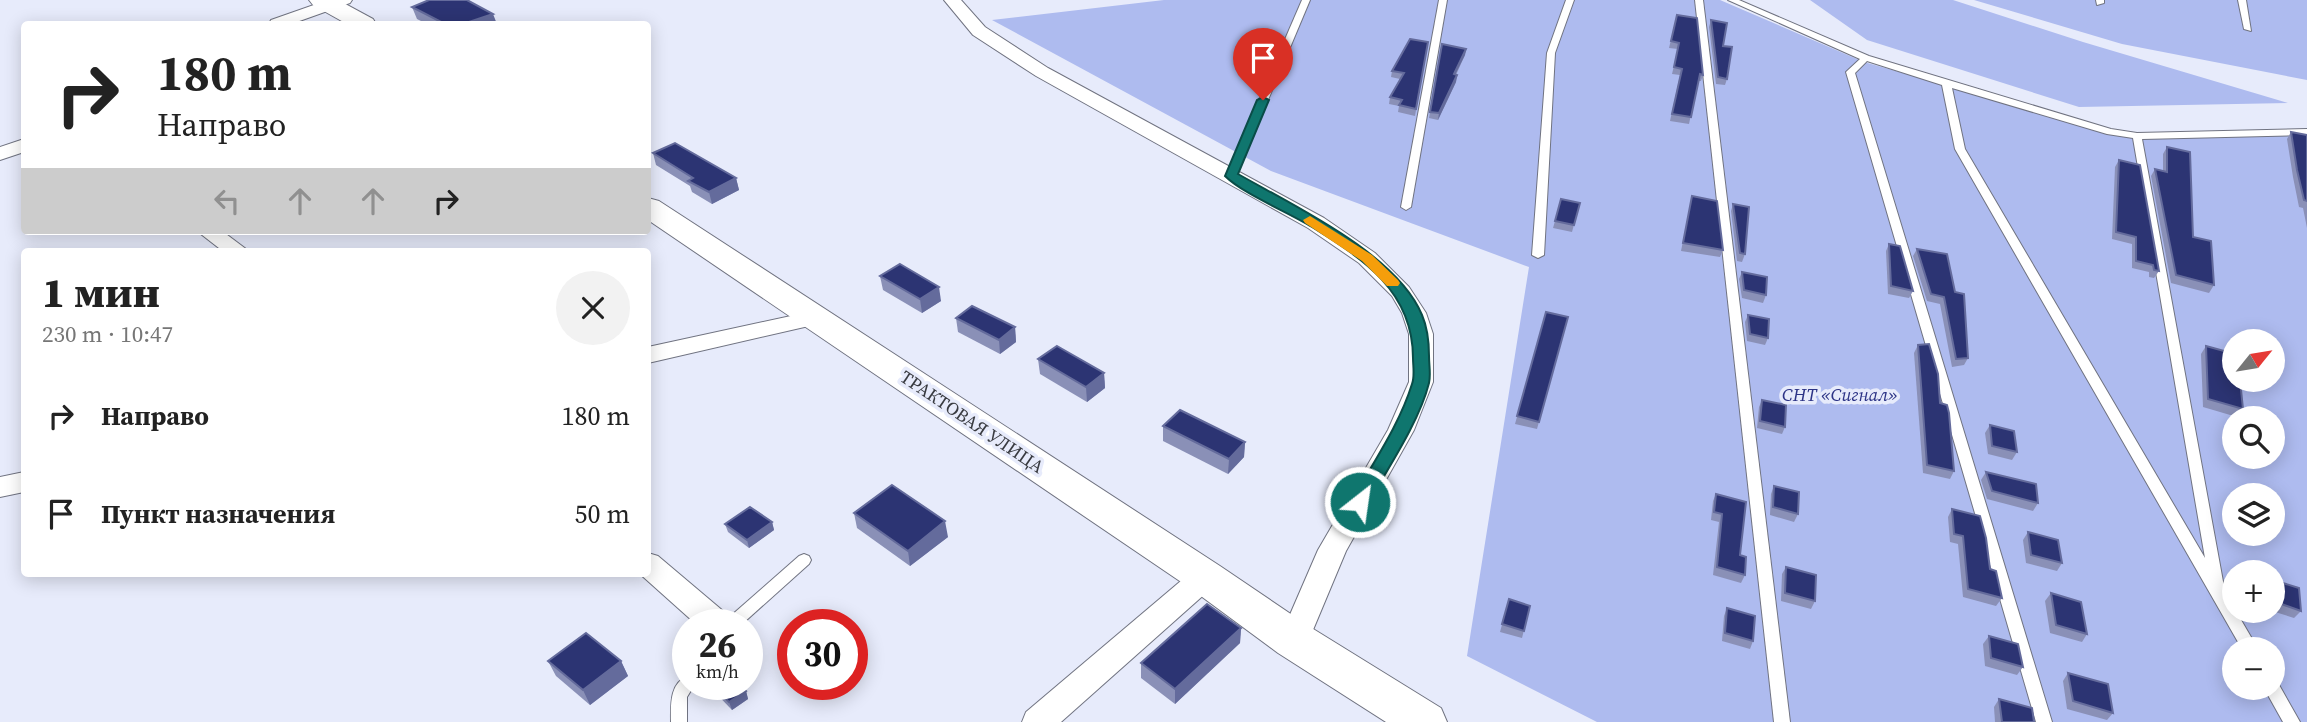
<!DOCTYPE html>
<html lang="ru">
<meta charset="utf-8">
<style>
body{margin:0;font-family:"Source Serif 4",serif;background:#f2f2f2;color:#222;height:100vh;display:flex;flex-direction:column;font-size:26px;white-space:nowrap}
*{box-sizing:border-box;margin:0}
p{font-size:23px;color:#767676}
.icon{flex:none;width:38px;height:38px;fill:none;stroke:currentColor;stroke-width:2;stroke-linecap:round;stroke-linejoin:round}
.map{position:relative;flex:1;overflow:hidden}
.side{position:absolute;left:21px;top:248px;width:630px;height:329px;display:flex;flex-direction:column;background:#fff;border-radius:7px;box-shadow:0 4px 18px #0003}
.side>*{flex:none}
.top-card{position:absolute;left:21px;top:21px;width:630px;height:214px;border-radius:7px;box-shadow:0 4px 18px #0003;background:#fff;color:#222;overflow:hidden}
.needle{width:46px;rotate:60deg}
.controls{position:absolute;left:2222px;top:329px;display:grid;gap:14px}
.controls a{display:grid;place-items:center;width:63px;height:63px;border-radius:50%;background:#fff;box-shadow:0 4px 18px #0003;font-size:35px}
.speed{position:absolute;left:672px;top:609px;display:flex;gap:14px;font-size:35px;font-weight:700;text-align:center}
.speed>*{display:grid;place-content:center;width:91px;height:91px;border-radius:50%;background:#fff;box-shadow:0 4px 18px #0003;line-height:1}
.speed small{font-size:18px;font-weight:400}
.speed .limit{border:10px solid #d22;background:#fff;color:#111}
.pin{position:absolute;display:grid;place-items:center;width:60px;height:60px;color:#fff;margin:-72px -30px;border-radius:50% 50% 50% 0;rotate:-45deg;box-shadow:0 0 7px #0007}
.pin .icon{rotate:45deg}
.me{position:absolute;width:77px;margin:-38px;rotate:30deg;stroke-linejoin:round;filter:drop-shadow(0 0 5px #0008)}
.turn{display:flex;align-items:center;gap:24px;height:147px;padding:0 21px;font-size:32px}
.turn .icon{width:91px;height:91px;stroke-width:2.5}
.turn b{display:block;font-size:49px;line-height:60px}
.lanes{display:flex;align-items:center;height:66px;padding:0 21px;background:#0003;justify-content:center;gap:35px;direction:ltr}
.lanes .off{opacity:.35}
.round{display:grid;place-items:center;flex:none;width:74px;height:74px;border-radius:37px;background:#f2f2f2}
.head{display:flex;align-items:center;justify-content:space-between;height:119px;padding:0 21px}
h1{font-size:42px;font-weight:800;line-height:52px}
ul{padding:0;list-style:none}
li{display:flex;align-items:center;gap:21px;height:98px;padding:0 21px}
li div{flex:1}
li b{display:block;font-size:26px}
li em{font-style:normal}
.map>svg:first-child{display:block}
.green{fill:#aebbef;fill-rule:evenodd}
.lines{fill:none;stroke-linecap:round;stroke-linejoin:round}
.lane-casing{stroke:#707381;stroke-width:2}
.street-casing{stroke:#707381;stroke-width:2}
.secondary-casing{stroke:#707381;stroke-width:2}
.lane{fill:#fff;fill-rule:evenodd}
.street{fill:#fff;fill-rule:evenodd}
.secondary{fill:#fff;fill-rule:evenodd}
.wall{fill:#8a90b7}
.shaded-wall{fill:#646b9c}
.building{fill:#2c3473;stroke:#646b9c;stroke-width:2}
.route{fill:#0f766e;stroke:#0a4d48;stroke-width:2}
.slow{fill:#f59e0b}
.labels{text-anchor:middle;stroke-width:7;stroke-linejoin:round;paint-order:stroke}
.park-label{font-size:18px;font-style:italic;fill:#2c3386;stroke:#e7ebfb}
.street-label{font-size:18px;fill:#393b41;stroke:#e7ebfb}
</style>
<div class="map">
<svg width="2307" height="722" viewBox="0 0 2307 722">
<rect width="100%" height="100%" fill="#e7ebfb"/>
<!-- green -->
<g class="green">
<path d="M1164,0H1720L1864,62L2130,137L2307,131V722H1597L1467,656L1529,267L1271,171L992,20ZM2235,341H2273V380H2235ZM2235,418H2273V457H2235ZM2235,495H2273V534H2235ZM2235,572H2273V611H2235ZM2235,649H2273V688H2235Z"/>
<path d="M1810,0H1953L2083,42L2288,103L2079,107L1867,40Z"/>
<path d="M1974,0H2307V80L2122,44Z"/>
</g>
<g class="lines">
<defs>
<g id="lane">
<path d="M1302,0H1310L1236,176L1231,179L1227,178L1226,176Z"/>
<path d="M1439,0H1447L1411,207L1406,210L1401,207Z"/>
<path d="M1566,0H1574L1555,53L1544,255L1538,258L1532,255L1547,53Z"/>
<path d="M1695,0H1703L1790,722H1774Z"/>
<path d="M1728,0H1739L1869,56L2111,129L2137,133L2307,129V135L2142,139L2224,587L2223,589L2258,649H2242L1955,149L1942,85L1867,61L1855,73L2052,722H2036L1846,72L1860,59ZM1952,88L2107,134L2133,138L2205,558L1965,149Z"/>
<path d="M2096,0H2104V3L2097,5Z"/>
<path d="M2238,0H2246L2251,31L2244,29Z"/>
<path d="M804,554L809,556L811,560L809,564L741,625H723L725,621L799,556Z"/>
<path d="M688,676V684H695L687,697V722H671C671,706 669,683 688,676Z"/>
<path d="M2273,682L2278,683L2300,722H2283L2264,688H2273Z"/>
</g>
<g id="street">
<path d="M328,0H352L350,3L291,24H269L271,20Z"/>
<path d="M944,0H961L985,27L1048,68L1324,218L1375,253L1409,287L1426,313L1433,334V382L1414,430L1346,551L1305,649L1294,652L1283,649L1279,640L1318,550L1388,430L1409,382V334L1402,313L1392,296L1359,263L1308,228L1036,76L973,35Z"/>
<path d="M24,139V152L0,160V147Z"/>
<path d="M197,231H222L250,252H224Z"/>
<path d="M814,311L822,313L826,318L822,323L648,363V347Z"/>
<path d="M24,472V492L0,497V477Z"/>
<path d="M648,553L658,556L729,616L733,625H697L640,574H648Z"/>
<path d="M1205,566L1215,569L1220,577L1215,585L1061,722H1022L1026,712L1195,569Z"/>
</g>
<g id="secondary">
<path d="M309,0H338L373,19L376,24H347L313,5Z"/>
<path d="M648,198L659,201L1220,566L1310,627L1441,708L1447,722H1386L1278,653L1190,588L648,220Z"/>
</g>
</defs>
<!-- lane casing -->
<use href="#lane" class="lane-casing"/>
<!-- street casing -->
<use href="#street" class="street-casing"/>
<!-- secondary casing -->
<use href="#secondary" class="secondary-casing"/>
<!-- lane -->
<use href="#lane" class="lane"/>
<!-- street -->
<use href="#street" class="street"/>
<!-- secondary -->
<use href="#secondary" class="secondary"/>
</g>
<!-- wall -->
<g class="wall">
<path d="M412,7L497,24H427L417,19Z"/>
<path d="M1677,15L1703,75L1701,81H1698L1689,124L1670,121L1680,75L1672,74L1678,49L1669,48Z"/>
<path d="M1711,20L1723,46L1727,79L1725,85L1716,84L1709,27Z"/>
<path d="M1428,42L1415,116L1398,112L1399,106L1389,104L1390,97L1400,79L1391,77L1392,71Z"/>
<path d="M1442,44L1466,49L1465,55L1456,75H1457L1456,82L1438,120L1429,118Z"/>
<path d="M2291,132L2307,135V228L2303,208L2299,207L2293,177L2287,139Z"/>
<path d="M2167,147L2193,237L2214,285L2209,293L2171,283L2151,176L2155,169L2163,171V154Z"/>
<path d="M653,153L736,178L739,190L712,204L692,192L690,186L656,165Z"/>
<path d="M2119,160L2159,271L2154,278L2149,277V272L2132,268V244L2112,239L2115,167Z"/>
<path d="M1692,196L1723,250L1720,257L1681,251Z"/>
<path d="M1580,203L1572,232L1553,228L1555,221Z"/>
<path d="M1733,204L1745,254L1742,262L1737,261L1731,211Z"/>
<path d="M1889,244L1913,291L1909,298L1888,294L1886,251Z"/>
<path d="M1917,249L1947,254L1968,358L1964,365L1952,367L1940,304L1927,301L1913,256Z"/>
<path d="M1742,272L1766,295L1763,303L1742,298L1739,279Z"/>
<path d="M880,276L941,301L922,313L883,290Z"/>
<path d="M1546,312L1568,317L1537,429L1515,424Z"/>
<path d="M1748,315L1768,338L1765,345L1747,341L1745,322Z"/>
<path d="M956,318L1015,327L1016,342L1000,354L958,332Z"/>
<path d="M1918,345L1940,403L1954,471L1950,479L1923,473L1914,353Z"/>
<path d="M2206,346L2243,409L2237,417L2203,407L2201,354Z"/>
<path d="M1038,359L1104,373L1105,388L1087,402L1040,374Z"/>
<path d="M1762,400L1785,427L1782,434L1757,428L1759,407Z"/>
<path d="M1990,425L2017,452L2012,460L1988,454L1985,433Z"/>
<path d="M1163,426L1245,442L1244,457L1228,474L1163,441Z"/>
<path d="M1986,472L2038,503L2033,511L1987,499L1981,480Z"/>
<path d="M1774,486L1798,514L1794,522L1770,515L1771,494Z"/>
<path d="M1716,494L1740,555L1745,575L1741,583L1713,575L1719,522L1711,520L1713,501Z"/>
<path d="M1952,509L1990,569L2002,598L1996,606L1963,597L1958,544L1950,542L1948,517Z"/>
<path d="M854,513L948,537L910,566L857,528Z"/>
<path d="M772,522L774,530L749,548L728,532L725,524Z"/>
<path d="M2028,532L2062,563L2057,571L2026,563L2023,540Z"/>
<path d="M1786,567L1815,601L1811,609L1781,601L1782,574Z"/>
<path d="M2273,580L2301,611L2294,618L2272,611H2273Z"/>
<path d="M2051,593L2087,634L2082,642L2050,633L2045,601Z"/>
<path d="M1509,599L1530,606L1522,638L1500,632Z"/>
<path d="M1727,608L1753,641L1750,649L1722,641L1724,616Z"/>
<path d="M1241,628L1240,643L1175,704L1141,678V663Z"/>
<path d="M1989,636L2023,667L2017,675L1985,666L1983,644Z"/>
<path d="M548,661H621L628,676L590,705L556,676Z"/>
<path d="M2068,673L2113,713L2107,720L2067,709L2063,681Z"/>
<path d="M707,684H739L746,691L748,699L732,710Z"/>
<path d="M1999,699L2034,722H1995L1994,707Z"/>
</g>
<!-- shaded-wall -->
<g class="shaded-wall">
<path d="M493,14L497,24H463Z"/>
<path d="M1466,49L1465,55L1452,81L1454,74Z"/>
<path d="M1457,75L1456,82L1438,120L1439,113Z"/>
<path d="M736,178L739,190L712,204L709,192Z"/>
<path d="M939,287L941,301L922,313L920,299Z"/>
<path d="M1015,327L1016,342L1000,354L999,340Z"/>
<path d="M1104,373L1105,388L1087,402L1086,387Z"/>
<path d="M1245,442L1244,457L1228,474L1229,459Z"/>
<path d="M945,521L948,537L910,566L908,551Z"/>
<path d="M772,522L774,530L749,548L747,540Z"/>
<path d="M1241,628L1240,643L1175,704V689Z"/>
<path d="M621,661L628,676L590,705L583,690Z"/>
<path d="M746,691L748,699L732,710L729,702Z"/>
</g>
<!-- building -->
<g class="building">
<path d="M429,0H467L493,14L463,24H445L412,7Z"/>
<path d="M1677,15L1697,18L1703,75L1700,74L1691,117L1672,114L1682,69L1674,67L1679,43L1671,41Z"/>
<path d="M1711,20L1727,23L1723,46L1732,47L1727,79L1718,77Z"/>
<path d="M1410,39L1428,42L1416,109L1399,105L1402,100L1390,97L1404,73L1392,71Z"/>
<path d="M1442,44L1466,49L1454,74L1457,75L1439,113L1430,112Z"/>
<path d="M2291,132L2307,135V201L2304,200L2297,170Z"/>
<path d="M675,143L736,178L709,192L688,181L693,178L653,153Z"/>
<path d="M2167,147L2190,152L2193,237L2211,241L2214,285L2176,275L2155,169L2167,172Z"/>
<path d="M2119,160L2140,165L2159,271L2154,270L2153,265L2136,261V237L2116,232Z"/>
<path d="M1692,196L1717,201L1723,250L1683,243Z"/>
<path d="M1561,199L1580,203L1574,225L1555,221Z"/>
<path d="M1733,204L1749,207L1745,254L1740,253Z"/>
<path d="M1889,244L1900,246L1913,291L1891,286Z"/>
<path d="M1917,249L1947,254L1955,292L1964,294L1968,358L1956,359L1944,297L1931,294Z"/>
<path d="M900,264L939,287L920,299L880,276Z"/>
<path d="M1742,272L1767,277L1766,295L1744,290Z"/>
<path d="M972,306L1015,327L999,340L956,318Z"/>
<path d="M1546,312L1568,317L1539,422L1517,416Z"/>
<path d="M1748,315L1769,319L1768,338L1750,334Z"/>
<path d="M1929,344L1938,374L1940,403L1947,405L1949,413L1954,471L1927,465L1918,345Z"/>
<path d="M1057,346L1104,373L1086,387L1038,359Z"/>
<path d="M2206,346L2235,354V380H2240L2243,409L2208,399Z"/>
<path d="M1762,400L1786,405L1785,427L1760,421Z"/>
<path d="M1180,410L1245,442L1229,459L1163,426Z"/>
<path d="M1990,425L2014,431L2017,452L1992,446Z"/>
<path d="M1986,472L2036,484L2038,503L1992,491Z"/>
<path d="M892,485L945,521L908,551L854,513Z"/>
<path d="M1774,486L1799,492L1798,514L1773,507Z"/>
<path d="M1716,494L1746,502L1740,555L1746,557L1745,575L1717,567L1722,514L1714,512Z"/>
<path d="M750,507L772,522L747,540L725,524Z"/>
<path d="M1952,509L1980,516L1986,538L1990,569L1996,571L2002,598L1968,589L1963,536L1954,534Z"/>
<path d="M2028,532L2058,540L2062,563L2031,555Z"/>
<path d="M1786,567L1816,575L1815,601L1785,593Z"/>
<path d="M2273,580L2299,588L2301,611L2273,601Z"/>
<path d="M2051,593L2081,602L2087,634L2056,625Z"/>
<path d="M1509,599L1530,606L1524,631L1502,624Z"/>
<path d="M1207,604L1241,628L1175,689L1141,663Z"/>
<path d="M1727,608L1755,616L1753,641L1725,633Z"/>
<path d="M586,633L621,661L583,690L548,661Z"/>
<path d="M1989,636L2018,644L2023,667L1991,658Z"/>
<path d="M2068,673L2108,684L2113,713L2073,701Z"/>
<path d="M712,684H739L746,691L729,702Z"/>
<path d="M1999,699L2032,708L2034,722H2002Z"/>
</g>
<!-- route -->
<path class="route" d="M1263,97L1269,100L1238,174C1294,206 1397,254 1422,315C1428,329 1429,342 1429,356C1429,365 1431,375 1429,383C1419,423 1386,471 1366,507H1353L1351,502C1372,464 1399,426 1412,384C1415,376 1413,366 1413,358C1413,291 1363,259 1312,227C1288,212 1243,194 1225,176L1257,100Z"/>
<!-- slow -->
<path class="slow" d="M1310,216L1372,255L1398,280L1400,283L1398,286H1387L1362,261L1305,223L1303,220Z"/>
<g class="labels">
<!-- park labels -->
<g class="park-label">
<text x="1840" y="401">СНТ «Сигнал»</text>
</g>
<!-- street labels -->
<g class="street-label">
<text transform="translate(972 422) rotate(34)" y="6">ТРАКТОВАЯ УЛИЦА</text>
</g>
</g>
</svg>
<div class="controls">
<a><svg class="needle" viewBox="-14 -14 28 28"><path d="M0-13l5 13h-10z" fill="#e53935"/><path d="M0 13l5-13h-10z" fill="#767676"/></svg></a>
<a><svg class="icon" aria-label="search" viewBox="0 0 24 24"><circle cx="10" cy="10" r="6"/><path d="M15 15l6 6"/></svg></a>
<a><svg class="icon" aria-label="layers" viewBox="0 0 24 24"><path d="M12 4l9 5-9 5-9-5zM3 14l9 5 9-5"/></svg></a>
<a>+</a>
<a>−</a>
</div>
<div class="speed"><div>26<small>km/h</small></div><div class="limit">30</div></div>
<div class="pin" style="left:1263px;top:100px;background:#d93025"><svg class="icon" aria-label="arrive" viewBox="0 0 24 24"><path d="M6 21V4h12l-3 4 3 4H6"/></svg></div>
<svg class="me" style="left:1360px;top:502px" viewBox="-20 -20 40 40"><circle r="17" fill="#0f766e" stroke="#fff" stroke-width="3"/><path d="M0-11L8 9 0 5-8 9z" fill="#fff"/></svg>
<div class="top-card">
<div class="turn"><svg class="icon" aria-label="right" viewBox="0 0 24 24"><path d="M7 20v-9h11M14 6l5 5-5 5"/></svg><div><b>180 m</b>Направо</div></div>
<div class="lanes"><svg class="icon off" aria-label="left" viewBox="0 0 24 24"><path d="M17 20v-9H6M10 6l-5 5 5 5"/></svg><svg class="icon off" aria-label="ahead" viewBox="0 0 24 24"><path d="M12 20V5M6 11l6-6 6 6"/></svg><svg class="icon off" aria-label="ahead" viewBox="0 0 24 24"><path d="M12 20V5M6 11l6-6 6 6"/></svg><svg class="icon" aria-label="right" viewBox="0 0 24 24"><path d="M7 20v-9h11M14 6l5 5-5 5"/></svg></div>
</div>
<section class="side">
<div class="head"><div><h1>1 мин</h1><p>230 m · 10:47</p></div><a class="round"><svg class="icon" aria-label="close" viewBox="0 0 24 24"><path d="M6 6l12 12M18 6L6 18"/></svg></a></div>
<ul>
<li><svg class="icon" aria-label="right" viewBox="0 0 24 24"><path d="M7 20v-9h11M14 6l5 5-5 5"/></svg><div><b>Направо</b></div><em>180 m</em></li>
<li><svg class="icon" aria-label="arrive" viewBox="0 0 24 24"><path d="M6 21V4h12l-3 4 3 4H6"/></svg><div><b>Пункт назначения</b></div><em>50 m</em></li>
</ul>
</section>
</div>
